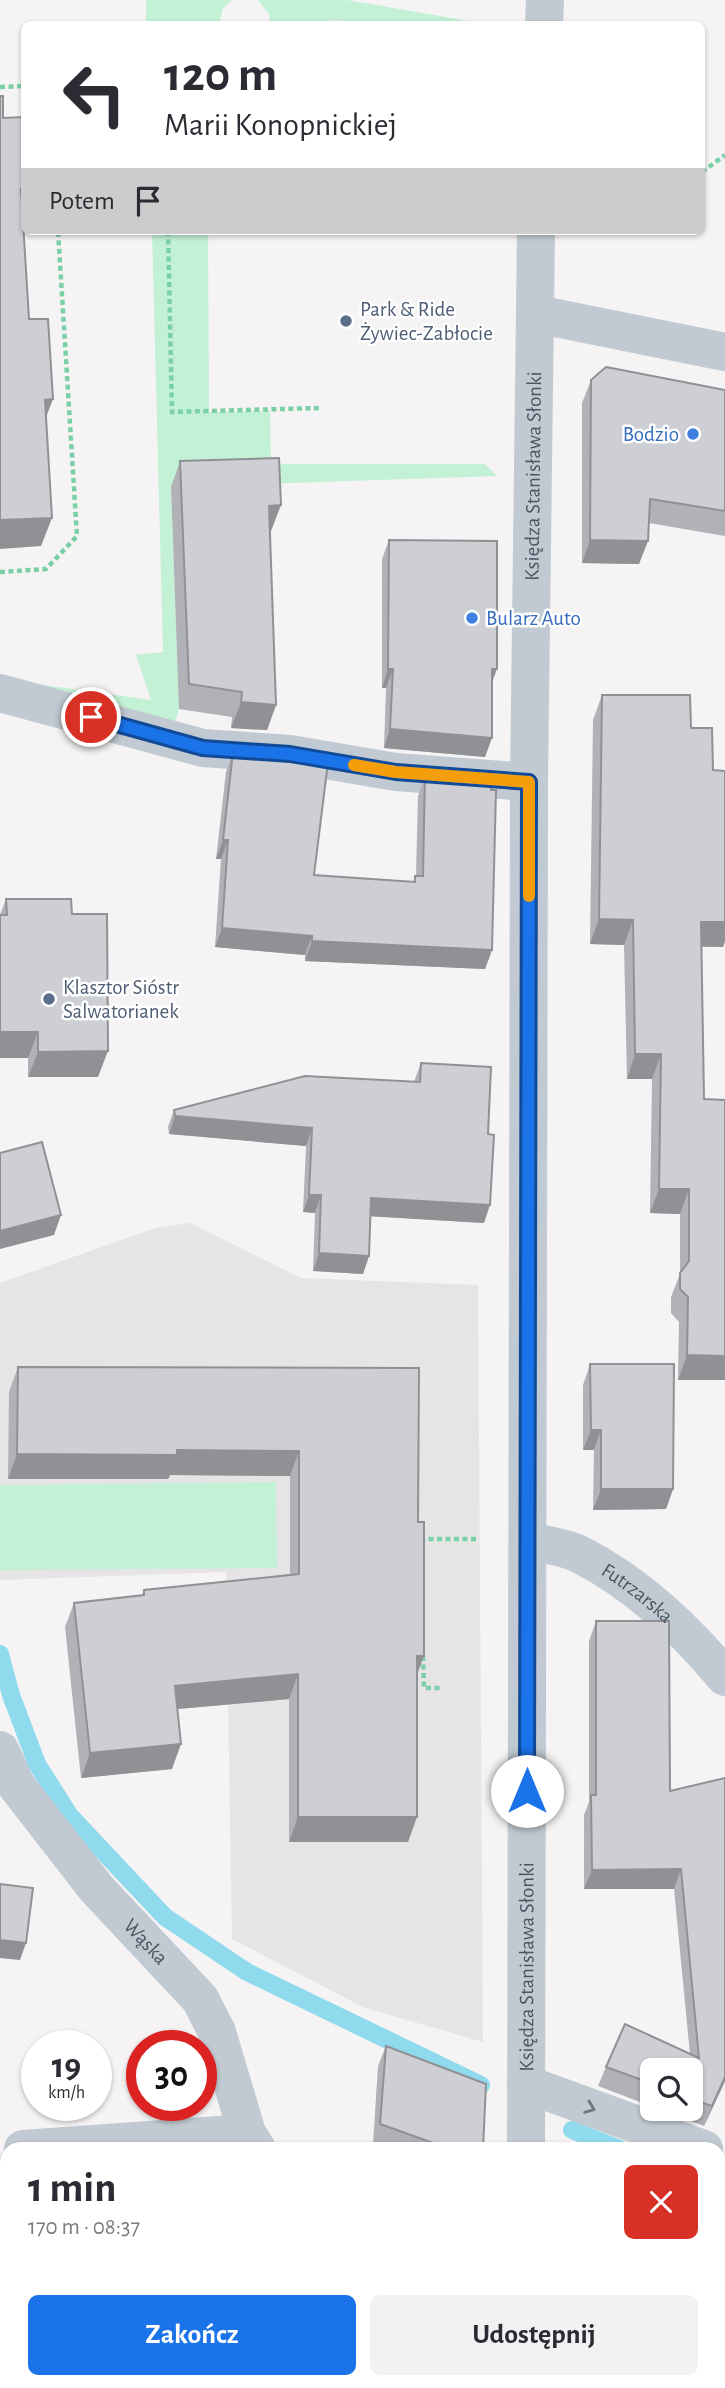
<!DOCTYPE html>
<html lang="pl">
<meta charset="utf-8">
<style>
body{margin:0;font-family:"Alegreya Sans",sans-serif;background:#f2f2f3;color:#2b2b33;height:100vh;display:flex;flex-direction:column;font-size:26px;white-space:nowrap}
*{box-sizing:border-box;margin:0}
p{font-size:23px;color:#7c7c81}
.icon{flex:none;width:38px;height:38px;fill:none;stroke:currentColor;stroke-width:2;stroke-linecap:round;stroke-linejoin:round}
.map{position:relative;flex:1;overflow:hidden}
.side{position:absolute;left:0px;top:2142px;width:726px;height:247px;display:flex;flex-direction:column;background:#fff;border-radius:21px 21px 0 0;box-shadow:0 2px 5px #0004}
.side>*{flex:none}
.banner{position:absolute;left:21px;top:21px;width:684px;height:214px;border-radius:10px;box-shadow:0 2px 5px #0004;background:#fff;color:#2b2b33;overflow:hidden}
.buttons{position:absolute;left:640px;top:2058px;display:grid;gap:14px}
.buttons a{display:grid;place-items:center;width:63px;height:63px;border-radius:10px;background:#fff;box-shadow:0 2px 5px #0004;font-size:35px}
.speed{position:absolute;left:21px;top:2030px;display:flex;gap:14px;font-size:35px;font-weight:700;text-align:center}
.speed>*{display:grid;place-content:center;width:91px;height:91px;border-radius:50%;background:#fff;box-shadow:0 2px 5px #0004;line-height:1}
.speed small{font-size:18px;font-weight:400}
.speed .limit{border:10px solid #d22;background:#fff;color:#111}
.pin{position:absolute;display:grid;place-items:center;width:60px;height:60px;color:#fff;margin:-30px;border:4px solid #fff;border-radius:50%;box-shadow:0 2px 7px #0007}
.me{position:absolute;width:77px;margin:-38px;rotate:0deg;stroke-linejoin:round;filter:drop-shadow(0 0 5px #0008)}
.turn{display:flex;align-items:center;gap:24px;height:147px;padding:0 28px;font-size:32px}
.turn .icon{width:91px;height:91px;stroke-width:2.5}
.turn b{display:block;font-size:49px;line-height:60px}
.then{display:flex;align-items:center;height:66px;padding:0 28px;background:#0003;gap:14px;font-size:26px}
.round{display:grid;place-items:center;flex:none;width:74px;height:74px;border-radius:10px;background:#f2f2f3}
.overview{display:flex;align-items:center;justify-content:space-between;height:119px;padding:0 28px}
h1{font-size:42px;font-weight:700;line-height:52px}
.primary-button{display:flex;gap:14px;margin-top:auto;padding:14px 28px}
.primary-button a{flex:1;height:80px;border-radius:10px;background:#1a73e8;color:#fff;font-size:28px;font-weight:700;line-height:80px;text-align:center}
.primary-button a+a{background:#f2f2f3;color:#2b2b33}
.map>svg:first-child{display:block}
.education{fill:#e6e4e5}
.green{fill:#c3f1d5}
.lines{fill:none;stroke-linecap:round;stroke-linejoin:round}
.stream{stroke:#90daee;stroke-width:18}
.path{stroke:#7ad0a6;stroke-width:4.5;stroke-dasharray:5 3.5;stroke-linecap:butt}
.minor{stroke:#c1cad2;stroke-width:38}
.wall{fill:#b0b2b7}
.shaded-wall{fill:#909195}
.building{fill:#cdcfd5;stroke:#909195;stroke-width:2}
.oneway{stroke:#6e7983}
.route-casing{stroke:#114b97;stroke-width:18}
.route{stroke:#1a73e8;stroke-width:12}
.slow{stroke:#f59e0b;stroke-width:12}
.service-dot{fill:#5c6f8a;stroke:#fff;stroke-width:2.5}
.shop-dot{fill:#3f7fe0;stroke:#fff;stroke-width:2.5}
.labels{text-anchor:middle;stroke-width:5;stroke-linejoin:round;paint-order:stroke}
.service-label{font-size:21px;fill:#4e5e75;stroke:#fff;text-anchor:start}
.shop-label{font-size:21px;fill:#366cbe;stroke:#fff;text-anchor:end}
.street-label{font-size:21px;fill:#4a5661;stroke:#fff}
</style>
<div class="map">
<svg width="725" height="2388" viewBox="0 0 725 2388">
<rect width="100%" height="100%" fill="#f5f3f3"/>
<!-- education -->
<path class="education" d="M190,1223L301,1278L478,1285L483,2042L365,2008L232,1939L226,1572L0,1580V1283L155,1228Z"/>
<!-- green -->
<g class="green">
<path d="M146,0H232L223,8L219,24H146Z"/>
<path d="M258,0H347L486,24H394L332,20L317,24H270L269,14Z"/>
<path d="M152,231H208L209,412L270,411L271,464H485L497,476L171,487L179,709L171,739L0,679L151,700L136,655L163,652Z"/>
<path d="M276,1482L277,1568L0,1570V1485Z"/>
</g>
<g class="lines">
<!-- stream -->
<g class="stream">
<path d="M0,1654L11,1695L37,1764L70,1816L165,1917L247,1972L481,2085"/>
<path d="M572,2130L620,2149"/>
<path d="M719,2189L725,2191"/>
</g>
<!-- path -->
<g class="path">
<path d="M0,87L24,86"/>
<path d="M702,172L725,155"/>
<path d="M168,231L172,412L319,408"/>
<path d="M0,572L46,569L77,536L58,231"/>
<path d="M423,1542V1539H479"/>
<path d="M423,1656L424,1688H442"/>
</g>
<!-- minor -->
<g class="minor">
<path d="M544,24L545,0"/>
<path d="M536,314L725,352"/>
<path d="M0,693L203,748L290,754L396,772L529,782"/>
<path id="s1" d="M529,1541C545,1545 566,1547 581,1555C637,1584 685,1629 725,1677"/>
<path id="s2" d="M0,1750L16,1785L96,1888L200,1999L217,2032L247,2133L257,2149"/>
<path d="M526,2084L704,2149"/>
<path d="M23,2149L247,2133"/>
<path id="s3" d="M526,2149L529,782L536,231"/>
<path d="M523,2388V2382"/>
</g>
</g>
<!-- wall -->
<g class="wall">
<path d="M591,380L725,390V536L649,523L639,564L582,563V403Z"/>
<path d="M180,461L271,531H270L276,705L267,730L231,728L232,717L179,709L171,487Z"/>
<path d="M389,540L492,682L485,757L384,748L386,688H382V559Z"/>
<path d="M602,695L691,728L713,770L725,771V941L723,947H701L704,1099L725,1100V1380H678L679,1322L671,1313V1297L680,1274V1214L650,1213L652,1079H627L624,945L590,944L593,720Z"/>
<path d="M233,752L314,875L413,882L415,876H416L418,796L425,776L492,950L485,969L305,961V955L215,947L221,859H216L226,772Z"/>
<path d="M6,899L72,914L98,1077H28V1058H0V915Z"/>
<path d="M421,1063L484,1223L371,1216L369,1256L363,1274L313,1271L315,1213L303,1212L306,1146L169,1134L168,1127L174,1110L414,1082Z"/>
<path d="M590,1364L673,1489L666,1509L593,1510L594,1450H583V1385Z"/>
<path d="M18,1367L419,1368L417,1674L408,1842H289V1699L177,1709L172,1769L81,1778L65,1627L74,1603L142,1595L144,1590L290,1575V1476L170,1475L168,1479H8L9,1392Z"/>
<path d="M596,1621L670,1791L725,1778V2081L704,2126L658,2109H691V2070H653V2107L598,2086L606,2067L690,2054L674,1889H584V1815L589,1802V1641Z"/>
<path d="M386,2046L483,2149H387L373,2144L378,2066Z"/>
<path d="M652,2382H719L725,2388H652Z"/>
</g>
<!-- shaded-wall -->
<g class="shaded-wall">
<path d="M21,189H24V206L20,218Z"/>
<path d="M53,399L42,428L45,400Z"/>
<path d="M281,505L271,531H260L269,506Z"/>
<path d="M52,518L41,546L0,549V520Z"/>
<path d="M590,540L648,541L639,564L582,563Z"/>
<path d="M388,669H393L386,688H382Z"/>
<path d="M492,669H497L490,688Z"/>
<path d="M241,702L276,705L267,730L231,728Z"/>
<path d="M390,729L492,738L485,757L384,748Z"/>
<path d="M223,840H228L221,859H216Z"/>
<path d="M599,919L633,920L624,945L590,944Z"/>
<path d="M701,922H725V941L723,947L692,946Z"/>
<path d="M222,928L312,936L305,955L215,947Z"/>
<path d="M312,941L492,950L485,969L305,961Z"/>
<path d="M0,1032H38L28,1058H0Z"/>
<path d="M108,1051L98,1077H28L38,1052Z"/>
<path d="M635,1054H661L652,1079H627Z"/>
<path d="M175,1116L312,1128L306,1146L169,1134Z"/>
<path d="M659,1189H689L680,1214L650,1213Z"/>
<path d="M309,1195H321L315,1213L303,1212Z"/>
<path d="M371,1198L490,1205L484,1223L365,1216Z"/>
<path d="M61,1215L54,1235L0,1249V1231Z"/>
<path d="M319,1253L369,1256L363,1274L313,1271Z"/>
<path d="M687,1355L725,1356V1380H678Z"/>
<path d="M591,1430H601L594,1450H583Z"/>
<path d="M177,1450L299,1451L290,1476L170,1475L168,1479H8L17,1454Z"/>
<path d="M601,1489H673L666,1509L593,1510Z"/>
<path d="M417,1656H424L415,1680Z"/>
<path d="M298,1674L289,1699L166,1710L175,1686Z"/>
<path d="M181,1744L172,1769L81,1778L90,1753Z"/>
<path d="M298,1817H417L408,1842H289Z"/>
<path d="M681,1869L674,1889H584L592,1870Z"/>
<path d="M0,1940L26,1943L20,1960L0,1958Z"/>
<path d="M725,2077V2081L704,2126L712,2106Z"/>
<path d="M250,2382H376L374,2388H341Z"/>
</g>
<!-- building -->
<g class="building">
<path d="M0,96H3V118L24,117V189H21L29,319H48L53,399L45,400L52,518L0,520Z"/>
<path d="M606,367L725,390V511L650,499L648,541L590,540L591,380Z"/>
<path d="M279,458L281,505L269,506L276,705L241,702L242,692L189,684L180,461Z"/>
<path d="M389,540L497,541V669H492V738L390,729L393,669H388Z"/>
<path d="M602,695H690L691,728H712L713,770L725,771V922H701L704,1099L725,1100V1356L687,1355L688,1297L680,1289V1273L689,1261V1189H659L661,1054H635L633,920L599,919Z"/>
<path d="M233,752L328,762L314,875L415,882V876H423L425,776L491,781V790H496L492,950L312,941V936L222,928L228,840H223Z"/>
<path d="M6,899H71L72,914H107L108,1051L38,1052V1032H0V915H7Z"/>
<path d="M421,1063L491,1067L488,1134L494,1135L490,1205L371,1198L369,1256L319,1253L321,1195H309L312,1128L175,1116L174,1110L305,1076L420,1082Z"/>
<path d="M42,1142L61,1215L0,1231V1153Z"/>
<path d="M590,1364H674L673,1489H601V1430H591Z"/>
<path d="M18,1367L419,1368L418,1522H424V1656H417V1817H298V1674L175,1686L181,1744L90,1753L74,1603L144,1595V1590L299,1574V1451L177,1450V1455L17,1454Z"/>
<path d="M596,1621H669L670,1791L725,1778V2077L712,2106L691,2099V2070H653V2084L606,2067L625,2024L699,2058L681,1869L592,1870L591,1795H596Z"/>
<path d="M0,1884L33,1888L26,1943L0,1940Z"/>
<path d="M386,2046L486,2084L483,2149H450L380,2124Z"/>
<path d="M719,2220H725V2388H660V2382H719Z"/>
<path d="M0,2221L7,2223V2382H62L61,2388H0Z"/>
</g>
<!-- one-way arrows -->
<defs><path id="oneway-chevron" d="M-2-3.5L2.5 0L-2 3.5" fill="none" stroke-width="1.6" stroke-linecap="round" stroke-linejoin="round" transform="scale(1.75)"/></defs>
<use class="oneway" href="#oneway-chevron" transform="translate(590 2108) rotate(21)"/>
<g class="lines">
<defs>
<path id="route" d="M91,717L203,748L290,754L396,772L529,782L527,1791"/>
</defs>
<!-- route casing -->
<use href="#route" class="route-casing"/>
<!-- route -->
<use href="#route" class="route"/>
<!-- slow -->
<path class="slow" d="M354,765L396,772L529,782V896"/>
</g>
<!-- markers -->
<g class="service-dot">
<circle cx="346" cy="321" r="7"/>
<circle cx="49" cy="999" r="7"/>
</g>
<g class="shop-dot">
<circle cx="693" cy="434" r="7"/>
<circle cx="472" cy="618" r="7"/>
</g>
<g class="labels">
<!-- service labels -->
<g class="service-label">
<text x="360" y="316">Park &amp; Ride<tspan x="360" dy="24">Żywiec-Zabłocie</tspan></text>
<text x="63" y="994">Klasztor Sióstr<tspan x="63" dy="24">Salwatorianek</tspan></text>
</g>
<!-- shop labels -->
<g class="shop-label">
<text x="679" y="441">Bodzio</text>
<text x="486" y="625" text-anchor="start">Bularz Auto</text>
</g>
<!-- street labels -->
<g class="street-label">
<text dy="7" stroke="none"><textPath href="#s3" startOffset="1673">Księdza Stanisława Słonki</textPath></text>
<text dy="7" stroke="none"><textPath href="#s1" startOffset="122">Futrzarska</textPath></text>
<text dy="7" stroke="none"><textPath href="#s2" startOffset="242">Wąska</textPath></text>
<text dy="7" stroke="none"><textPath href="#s3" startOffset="182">Księdza Stanisława Słonki</textPath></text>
</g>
</g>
</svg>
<div class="buttons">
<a><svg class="icon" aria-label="search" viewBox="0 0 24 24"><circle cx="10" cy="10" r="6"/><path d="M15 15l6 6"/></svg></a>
</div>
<div class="speed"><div>19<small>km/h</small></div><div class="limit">30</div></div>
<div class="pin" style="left:91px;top:717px;background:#d93025"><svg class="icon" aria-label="arrive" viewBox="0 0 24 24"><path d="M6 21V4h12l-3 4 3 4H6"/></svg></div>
<svg class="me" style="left:527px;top:1791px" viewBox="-20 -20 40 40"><circle r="19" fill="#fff"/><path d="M0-13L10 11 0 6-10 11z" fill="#1a73e8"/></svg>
<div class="banner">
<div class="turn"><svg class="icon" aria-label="left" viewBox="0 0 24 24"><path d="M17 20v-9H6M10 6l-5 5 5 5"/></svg><div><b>120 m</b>Marii Konopnickiej</div></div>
<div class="then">Potem<svg class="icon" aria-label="arrive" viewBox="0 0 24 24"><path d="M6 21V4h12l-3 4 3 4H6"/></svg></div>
</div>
<section class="side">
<div class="overview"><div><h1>1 min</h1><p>170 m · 08:37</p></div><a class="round" style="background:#d93025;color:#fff"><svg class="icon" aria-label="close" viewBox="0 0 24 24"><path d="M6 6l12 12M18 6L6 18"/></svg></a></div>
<div class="primary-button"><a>Zakończ</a><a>Udostępnij</a></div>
</section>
</div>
